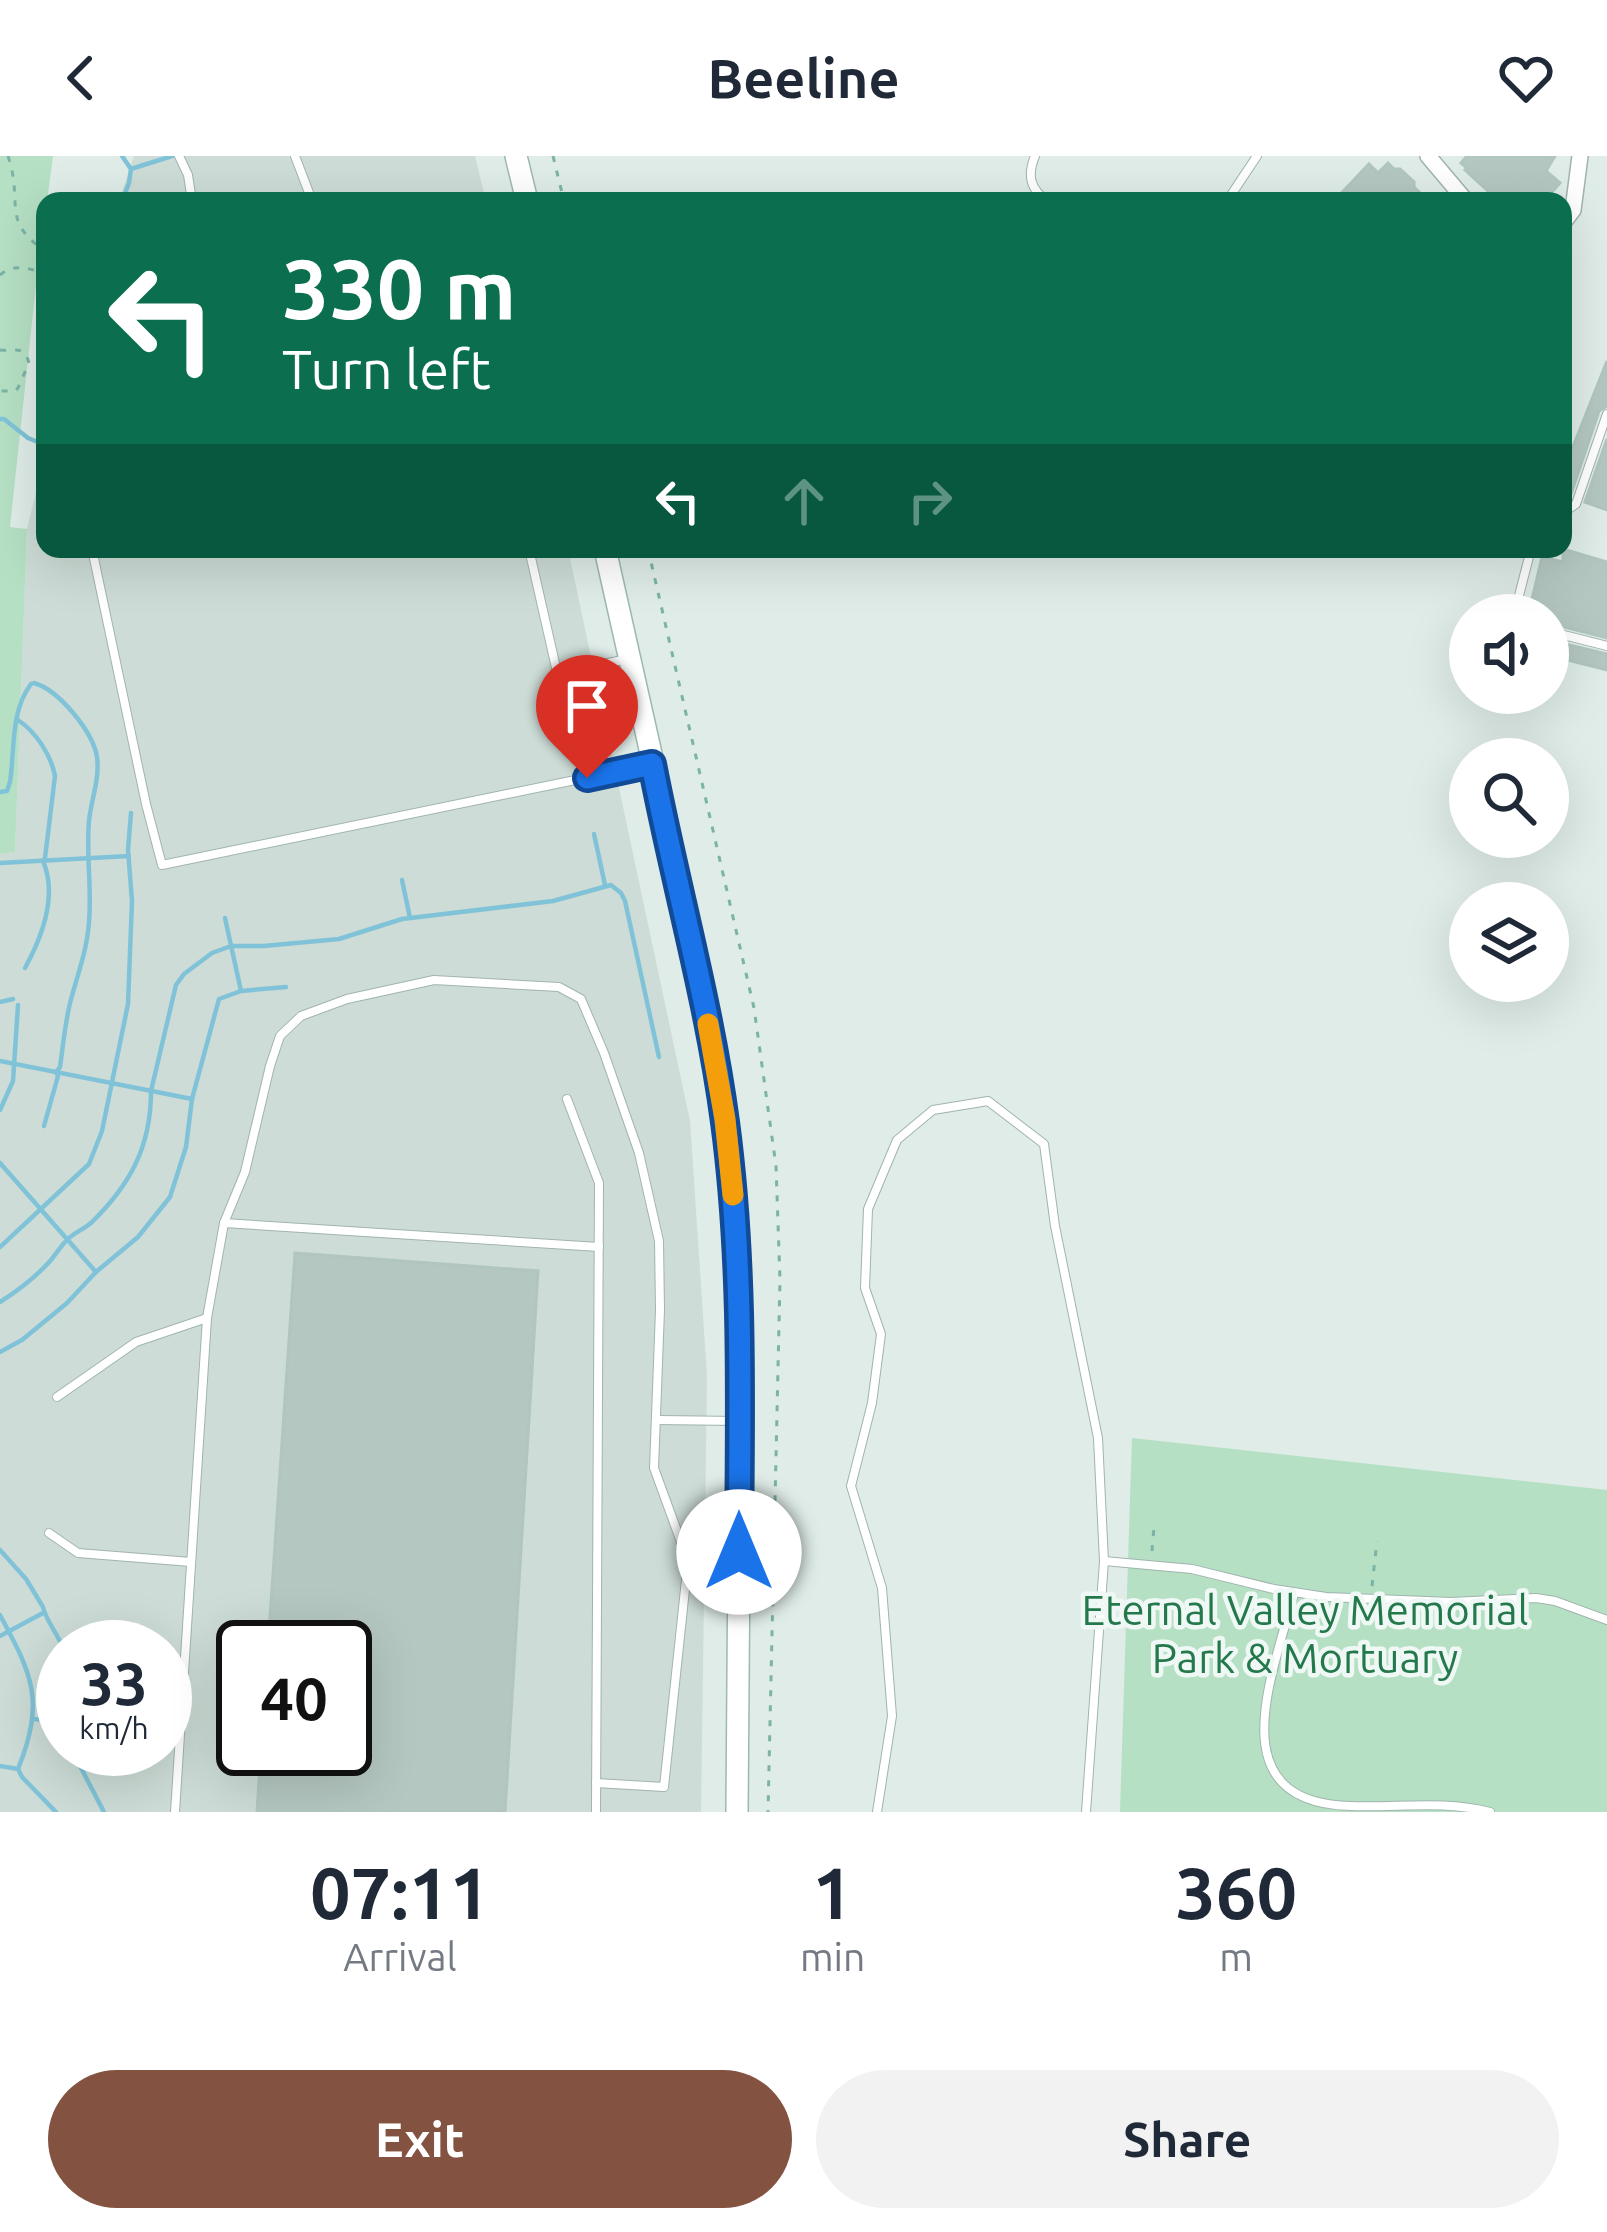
<!DOCTYPE html>
<style>
body{margin:0;font-family:Ubuntu,sans-serif;background:#f2f2f3;color:#1f2937;height:100vh;display:flex;flex-direction:column;font-size:45px;white-space:nowrap}
*{box-sizing:border-box;margin:0}
p{font-size:39px;color:#747a83}
.icon{flex:none;width:66px;height:66px;fill:none;stroke:currentColor;stroke-width:2;stroke-linecap:round;stroke-linejoin:round}
.map{position:relative;height:1656px;overflow:hidden}
.side{display:flex;flex-direction:column;background:#fff;flex:1}
.side>*{flex:none}
.banner{position:absolute;left:36px;top:36px;width:1536px;height:366px;border-radius:24px;box-shadow:0 12px 48px #0002;background:#0b6e4f;color:#fff;overflow:hidden}
.controls{position:absolute;left:1449px;top:438px;display:grid;gap:24px}
.controls a{display:grid;place-items:center;width:120px;height:120px;border-radius:50%;background:#fff;box-shadow:0 12px 48px #0002;font-size:60px}
.speed{position:absolute;left:36px;top:1464px;display:flex;gap:24px;font-size:60px;font-weight:700;text-align:center}
.speed>*{display:grid;place-content:center;width:156px;height:156px;border-radius:50%;background:#fff;box-shadow:0 12px 48px #0002;line-height:1}
.speed small{font-size:30px;font-weight:400}
.speed .limit{border:6px solid #111;border-radius:18px;background:#fff;color:#111}
.pin{position:absolute;display:grid;place-items:center;width:102px;height:102px;color:#fff;margin:-123px -51px;border-radius:50% 50% 50% 0;rotate:-45deg;box-shadow:0 0 12px #0007}
.pin .icon{rotate:45deg}
.me{position:absolute;width:132px;margin:-66px;rotate:0deg;stroke-linejoin:round;filter:drop-shadow(0 0 9px #0008)}
.turn{display:flex;align-items:center;gap:42px;height:252px;padding:0 48px;font-size:54px}
.turn .icon{width:156px;height:156px;stroke-width:2.5}
.turn b{display:block;font-size:84px;line-height:102px}
.lanes{display:flex;align-items:center;height:114px;padding:0 48px;background:#0003;justify-content:center;gap:60px;direction:ltr}
.lanes .off{opacity:.35}
.eta{display:flex;justify-content:space-evenly;align-items:center;height:204px;text-align:center}
.eta b{font-size:72px;font-weight:700;line-height:84px}
.button{display:flex;gap:24px;margin-top:auto;padding:24px 48px}
.button a{flex:1;height:138px;border-radius:72px;background:#845240;color:#fff;font-size:48px;font-weight:700;line-height:138px;text-align:center}
.button a+a{background:#f2f2f3;color:#1f2937}
header{display:flex;justify-content:space-between;align-items:center;height:156px;padding:0 48px;background:#fff;font-size:54px;font-weight:700}
.map>svg:first-child{display:block}
.built{fill:#cddcd6;fill-rule:evenodd}
.green{fill:#b5e0c4}
.lines{fill:none;stroke-linecap:round;stroke-linejoin:round}
.stream{stroke:#80c3d8;stroke-width:4.5}
.building{fill:#b4c7c0;stroke:#b0c6bf;stroke-width:3}
.lane-casing{stroke:#a1b4af;stroke-width:10}
.street-casing{stroke:#a1b4af;stroke-width:18}
.secondary-casing{stroke:#9cb9b1;stroke-width:24}
.path{stroke:#7bb3a6;stroke-width:3;stroke-dasharray:6 9;stroke-linecap:butt}
.lane{stroke:#fff;stroke-width:8}
.street{stroke:#fff;stroke-width:15}
.secondary{stroke:#fff;stroke-width:21}
.route-casing{stroke:#114b97;stroke-width:30}
.route{stroke:#1a73e8;stroke-width:21}
.slow{stroke:#f59e0b;stroke-width:21}
.labels{text-anchor:middle;stroke-width:9;stroke-linejoin:round;paint-order:stroke}
.park-label{font-size:42px;fill:#24794c;stroke:#eff8f5}
</style>
<header><svg class="icon" aria-label="back" viewBox="0 0 24 24"><path d="M15 5l-7 7 7 7"/></svg>Beeline<svg class="icon" aria-label="heart" viewBox="0 0 24 24"><path d="M12 20l-8-8c-3-5 5-10 8-4 3-6 11-1 8 4z"/></svg></header>
<div class="map">
<svg width="1607" height="1656" viewBox="0 0 1607 1656">
<rect width="100%" height="100%" fill="#dfece7"/>
<!-- built -->
<g class="built">
<path d="M134,0H475L486,45H119Z"/>
<path d="M45,300V393H568L690,965L707,1220L701,1656H0V698L15,696L27,373ZM63,1491H165V1593H63ZM243,1491H345V1593H243Z"/>
</g>
<!-- green -->
<g class="green">
<path d="M0,0H53L47,45H45L10,371L27,373L15,696L0,698Z"/>
<path d="M1132,1282L1607,1334V1656H1120Z"/>
</g>
<g class="lines">
<!-- stream -->
<g class="stream">
<path d="M122,0L131,13"/>
<path d="M122,45L129,27L131,13L172,0"/>
<path d="M0,263H4L28,282L45,289"/>
<path d="M34,527C59,534 93,576 97,601C100,623 91,644 89,665C86,699 92,732 89,766C87,795 77,820 70,847C65,868 63,890 60,911L56,916L58,920L44,970"/>
<path d="M18,564C36,576 51,599 55,620L45,702L43,705C58,740 42,781 25,812"/>
<path d="M0,636L7,635L10,626C15,593 10,556 31,528"/>
<path d="M594,678L605,729"/>
<path d="M0,707L129,700"/>
<path d="M402,724L410,762"/>
<path d="M225,762L241,835"/>
<path d="M0,846L13,843"/>
<path d="M0,905L192,943"/>
<path d="M0,954L13,925L18,849"/>
<path d="M0,1007L96,1116"/>
<path d="M0,1091L89,1008L102,975L128,848L132,745L128,694L131,657"/>
<path d="M0,1146C19,1134 36,1121 51,1104C56,1098 63,1087 68,1083C74,1077 84,1073 91,1067C130,1029 151,991 151,935L176,829L184,818L212,797L231,790H264L339,783L402,763L553,745L611,729L621,737L625,745L659,901"/>
<path d="M0,1196L22,1184L67,1147L96,1116L138,1081L170,1041L186,991L192,943L219,843L241,835L286,831"/>
<path d="M0,1394L26,1423L43,1451C45,1463 58,1478 63,1492"/>
<path d="M0,1459C33,1520 45,1545 18,1613"/>
<path d="M0,1480L43,1457"/>
<path d="M33,1563L63,1566"/>
<path d="M76,1593L80,1610L104,1656"/>
<path d="M0,1610L18,1613L22,1621L56,1656"/>
</g>
</g>
<!-- building -->
<g class="building">
<path d="M1467,0H1555L1546,15L1560,27L1544,45H1499L1465,14L1467,12L1461,7Z"/>
<path d="M1388,7L1394,13H1400L1414,26V31L1420,37L1412,45H1334L1369,8L1378,17Z"/>
<path d="M1607,205V250L1599,255L1571,338L1563,333V316Z"/>
<path d="M1607,283V354L1585,346Z"/>
<path d="M1563,393L1607,406V482L1549,467L1548,459L1529,456L1542,401L1563,406Z"/>
<path d="M1548,484L1607,498V514L1548,499Z"/>
<path d="M295,1097L538,1115L505,1656H257L261,1593H345V1491H268Z"/>
</g>
<g class="lines">
<defs>
<g id="lane">
<path d="M179,0L188,19L192,45"/>
<path d="M295,0L311,42L309,45"/>
<path d="M1035,0C1027,19 1030,34 1048,45"/>
<path d="M1227,45L1257,0"/>
<path d="M1563,357L1576,348L1607,258"/>
<path d="M92,393L146,648L162,709L648,609"/>
<path d="M529,393L572,582"/>
<path d="M1514,459L1531,393"/>
<path d="M1548,475L1607,490"/>
<path d="M558,517L628,503"/>
<path d="M567,943L599,1027L596,1656"/>
<path d="M224,1067L599,1091"/>
<path d="M57,1241L136,1186L207,1162"/>
<path d="M657,1264L739,1265"/>
<path d="M49,1377L78,1397L191,1406"/>
<path d="M1104,1405L1192,1413L1274,1433L1326,1441L1451,1446L1536,1442L1555,1445L1607,1464"/>
<path d="M1294,1437C1274,1517 1216,1646 1350,1650C1399,1652 1442,1644 1490,1656"/>
<path d="M175,1656L207,1162L224,1067L245,1016L270,910L280,880L301,860L347,843L434,824L559,831L581,843L604,897L639,997L659,1085L660,1154L654,1312L688,1405L664,1631L596,1627"/>
<path d="M877,1656L892,1560L882,1432L851,1330L872,1247L881,1178L865,1132L868,1053L897,984L933,954L988,945L1044,988L1055,1070L1098,1282L1104,1405L1086,1656"/>
</g>
<g id="street">
<path d="M1428,0L1466,45"/>
<path d="M1563,67L1573,54L1580,0"/>
</g>
<g id="secondary">
<path d="M516,0L527,45"/>
<path d="M605,393L694,789L725,963L736,1061L740,1265L737,1656"/>
</g>
</defs>
<!-- lane casing -->
<use href="#lane" class="lane-casing"/>
<!-- street casing -->
<use href="#street" class="street-casing"/>
<!-- secondary casing -->
<use href="#secondary" class="secondary-casing"/>
<!-- path -->
<g class="path">
<path d="M8,0C24,48 0,64 45,95"/>
<path d="M553,0L564,45"/>
<path d="M0,119C14,107 29,112 45,118"/>
<path d="M0,194C14,196 24,188 29,207L18,232L15,235H0"/>
<path d="M648,393L754,852L776,1010L780,1124L768,1656"/>
<path d="M1152,1395L1154,1371"/>
<path d="M1372,1430L1377,1385"/>
</g>
<!-- lane -->
<use href="#lane" class="lane"/>
<!-- street -->
<use href="#street" class="street"/>
<!-- secondary -->
<use href="#secondary" class="secondary"/>
</g>
<g class="lines">
<defs>
<path id="route" d="M587,622L652,608C675,728 709,845 725,966C744,1108 740,1253 739,1396"/>
</defs>
<!-- route casing -->
<use href="#route" class="route-casing"/>
<!-- route -->
<use href="#route" class="route"/>
<!-- slow -->
<path class="slow" d="M708,868L725,963L733,1039"/>
</g>
<g class="labels">
<!-- park labels -->
<g class="park-label">
<text x="1305" y="1469">Eternal Valley Memorial<tspan x="1305" dy="48">Park &amp; Mortuary</tspan></text>
</g>
</g>
</svg>
<div class="controls">
<a><svg class="icon" aria-label="sound" viewBox="0 0 24 24"><path d="M4 9h4l5-4v14l-5-4H4zM17 9q2 3 0 6"/></svg></a>
<a><svg class="icon" aria-label="search" viewBox="0 0 24 24"><circle cx="10" cy="10" r="6"/><path d="M15 15l6 6"/></svg></a>
<a><svg class="icon" aria-label="layers" viewBox="0 0 24 24"><path d="M12 4l9 5-9 5-9-5zM3 14l9 5 9-5"/></svg></a>
</div>
<div class="speed"><div>33<small>km/h</small></div><div class="limit">40</div></div>
<div class="pin" style="left:587px;top:622px;background:#d93025"><svg class="icon" aria-label="arrive" viewBox="0 0 24 24"><path d="M6 21V4h12l-3 4 3 4H6"/></svg></div>
<svg class="me" style="left:739px;top:1396px" viewBox="-20 -20 40 40"><circle r="19" fill="#fff"/><path d="M0-13L10 11 0 6-10 11z" fill="#1a73e8"/></svg>
<div class="banner">
<div class="turn"><svg class="icon" aria-label="left" viewBox="0 0 24 24"><path d="M17 20v-9H6M10 6l-5 5 5 5"/></svg><div><b>330 m</b>Turn left</div></div>
<div class="lanes"><svg class="icon" aria-label="left" viewBox="0 0 24 24"><path d="M17 20v-9H6M10 6l-5 5 5 5"/></svg><svg class="icon off" aria-label="ahead" viewBox="0 0 24 24"><path d="M12 20V5M6 11l6-6 6 6"/></svg><svg class="icon off" aria-label="right" viewBox="0 0 24 24"><path d="M7 20v-9h11M14 6l5 5-5 5"/></svg></div>
</div>
</div>
<section class="side">
<div class="eta">
<div><b>07:11</b><p>Arrival</p></div>
<div><b>1</b><p>min</p></div>
<div><b>360</b><p>m</p></div>
</div>
<div class="button"><a>Exit</a><a>Share</a></div>
</section>
